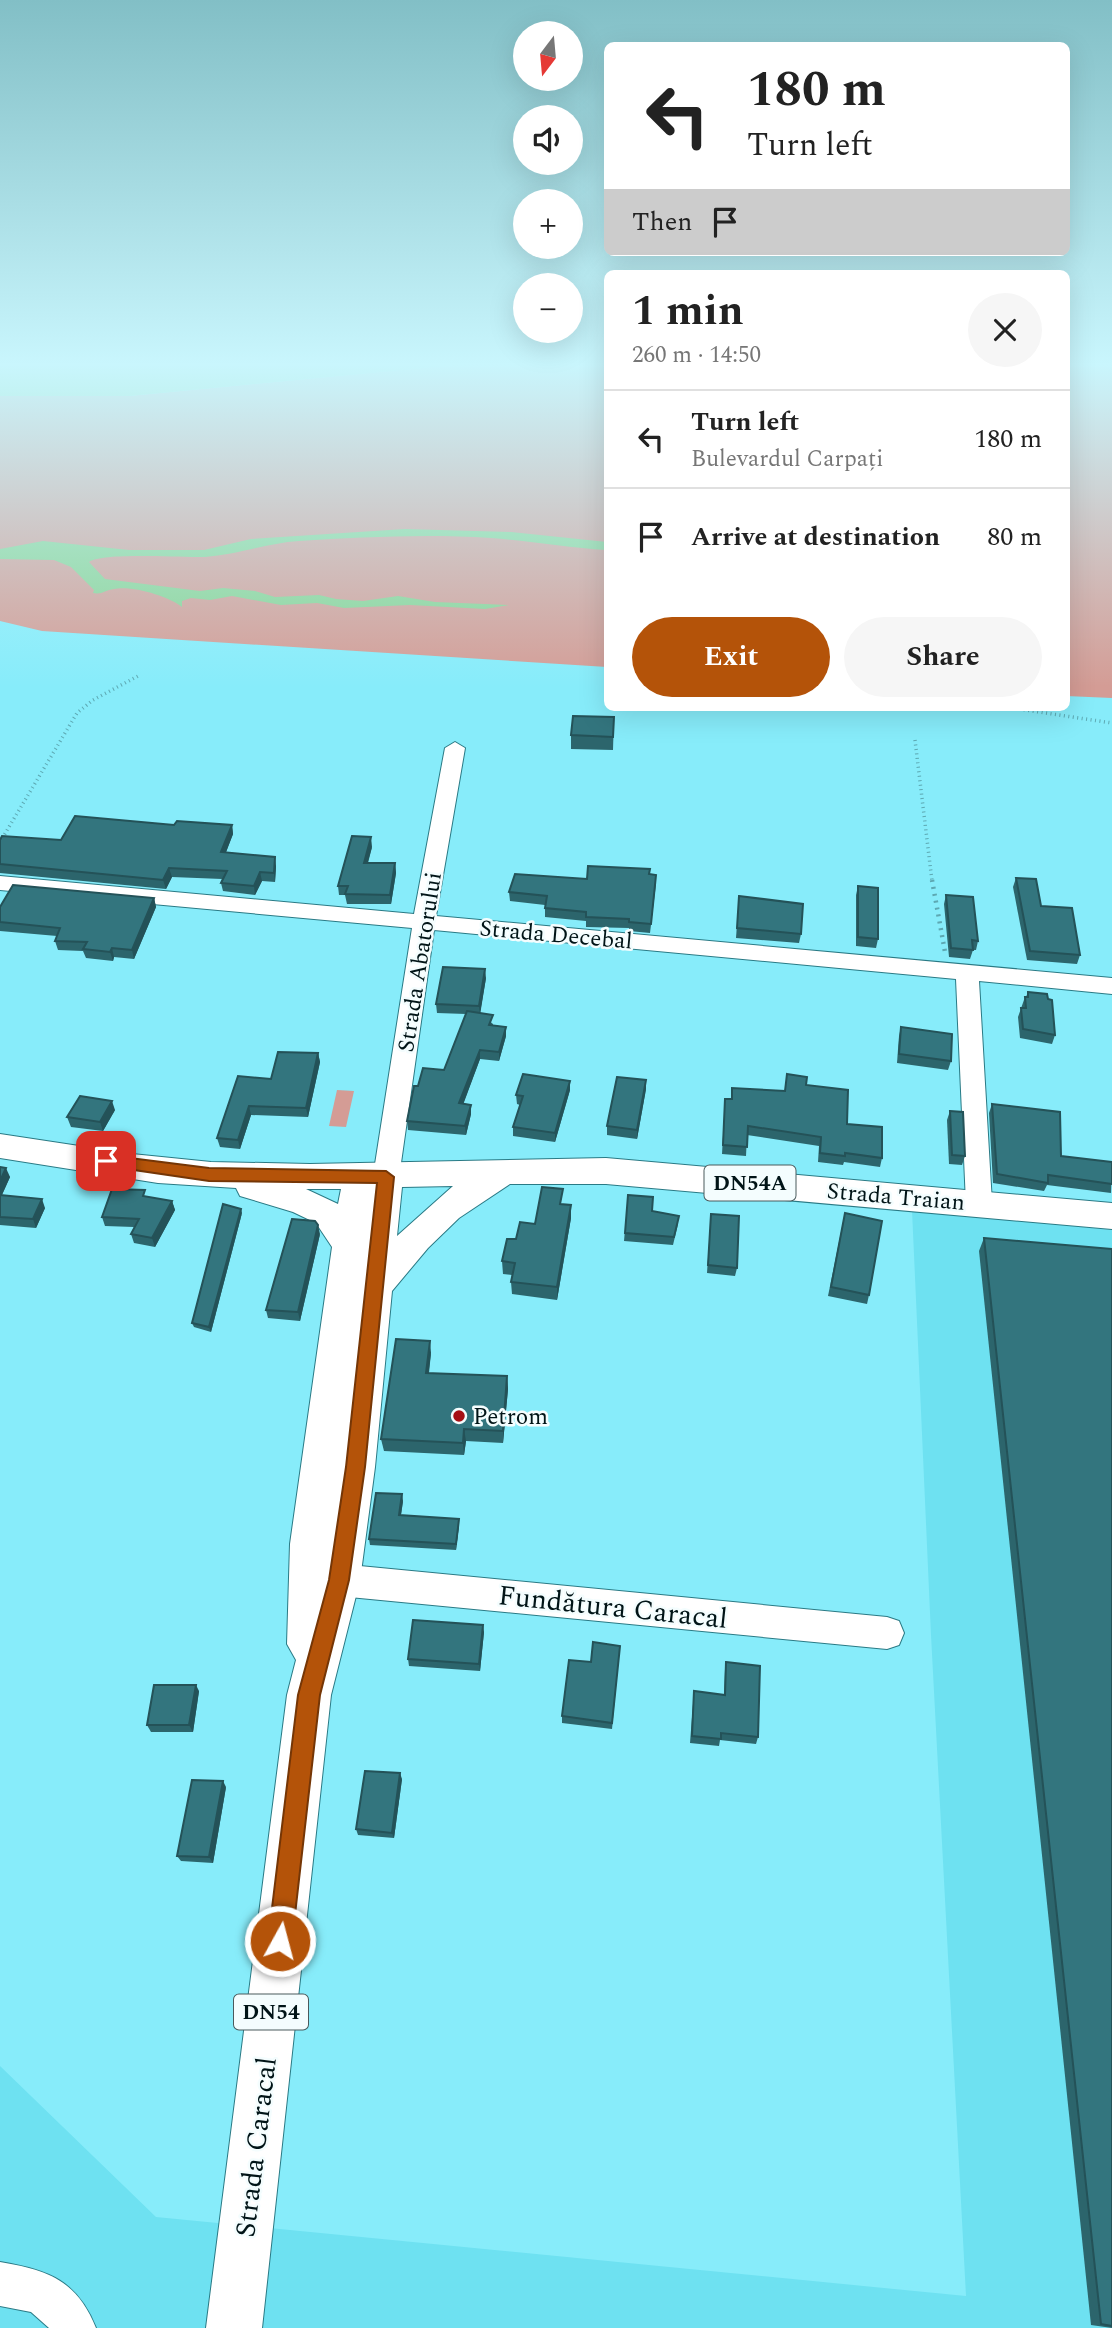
<!DOCTYPE html>
<meta charset="utf-8">
<style>
body{margin:0;font-family:Spectral,serif;background:#f6f6f6;color:#222;height:100vh;display:flex;flex-direction:column;font-size:26px;white-space:nowrap}
*{box-sizing:border-box;margin:0}
p{font-size:23px;color:#767676}
.icon{flex:none;width:38px;height:38px;fill:none;stroke:currentColor;stroke-width:2;stroke-linecap:round;stroke-linejoin:round}
.map{position:relative;flex:1;overflow:hidden}
.details{position:absolute;left:604px;top:270px;width:466px;height:441px;display:flex;flex-direction:column;background:#fff;border-radius:10px;box-shadow:0 7px 28px #0002}
.details>*{flex:none}
.guide{position:absolute;left:604px;top:42px;width:466px;height:214px;border-radius:10px;box-shadow:0 7px 28px #0002;background:#fff;color:#222;overflow:hidden}
.needle{width:46px;rotate:196deg}
.tools{position:absolute;left:513px;top:21px;display:grid;gap:14px}
.tools a{display:grid;place-items:center;width:70px;height:70px;border-radius:50%;background:#fff;box-shadow:0 7px 28px #0002;font-size:35px}
.pin{position:absolute;display:grid;place-items:center;width:60px;height:60px;color:#fff;margin:-30px;border-radius:14px;box-shadow:0 4px 10px #0006}
.me{position:absolute;width:77px;margin:-38px;rotate:7deg;stroke-linejoin:round;filter:drop-shadow(0 0 5px #0008)}
.turn{display:flex;align-items:center;gap:24px;height:147px;padding:0 28px;font-size:32px}
.turn .icon{width:91px;height:91px;stroke-width:2.5}
.turn b{display:block;font-size:49px;line-height:60px}
.then{display:flex;align-items:center;height:66px;padding:0 28px;background:#0003;gap:14px;font-size:26px}
.round{display:grid;place-items:center;flex:none;width:74px;height:74px;border-radius:37px;background:#f6f6f6}
.summary{display:flex;align-items:center;justify-content:space-between;height:119px;padding:0 28px}
h1{font-size:42px;font-weight:700;line-height:52px}
.primary-button{display:flex;gap:14px;margin-top:auto;padding:14px 28px}
.primary-button a{flex:1;height:80px;border-radius:42px;background:#b45309;color:#fff;font-size:28px;font-weight:700;line-height:80px;text-align:center}
.primary-button a+a{background:#f6f6f6;color:#222}
ul{padding:0;list-style:none}
li{display:flex;align-items:center;gap:21px;height:98px;padding:0 28px;border-top:2px solid #e0e0e0}
li div{flex:1}
li b{display:block;font-size:26px}
li em{font-style:normal}
.map>svg:first-child{display:block}
.built{fill:#6ee1f1}
.green{fill:#d49c95}
.water{fill:#8ad092}
.lines{fill:none;stroke-linecap:round;stroke-linejoin:round}
.minor-casing{stroke:#2a7a85;stroke-width:2}
.major-casing{stroke:#2a7a85;stroke-width:2}
.path-far1{stroke:#5da8b2;stroke-width:3.5;stroke-dasharray:1 3.5;stroke-linecap:butt}
.path{stroke:#5da8b2;stroke-width:4.5;stroke-dasharray:2 5;stroke-linecap:butt}
.minor{fill:#fff;fill-rule:evenodd}
.major{fill:#fff;fill-rule:evenodd}
.wall{fill:#2c656c}
.shaded-wall{fill:#245258}
.building{fill:#33757e;stroke:#245258;stroke-width:2}
.route{fill:#b45309;stroke:#753606;stroke-width:2}
.poi-dot{fill:#a61015;stroke:#f4fdfe;stroke-width:2.5}
.labels{text-anchor:middle;stroke-width:5;stroke-linejoin:round;paint-order:stroke}
.shield{fill:#f4fdfe;stroke:#4a5a5c;stroke-width:2}
.shield-label{font-size:21px;font-weight:bold;fill:#011417}
.street-label{font-size:23px;fill:#011417;stroke:#f4fdfe}
.poi-label{font-size:23px;fill:#011417;stroke:#f4fdfe;text-anchor:start}
.near-street-label{font-size:28px;fill:#011417;stroke:#f4fdfe}
</style>
<div class="map">
<svg width="1112" height="2328" viewBox="0 0 1112 2328">
<rect width="100%" height="100%" fill="#87ecfa"/>
<!-- built -->
<path class="built" d="M912,1210L1112,1230V2328H0V2066L156,2217L966,2296L931,1635Z"/>
<!-- green -->
<g class="green">
<path d="M495,361H607V667L42,631L0,621V396H129Z"/>
<path d="M1066,361H1112V698L1066,696Z"/>
<path d="M337,1090L354,1091L346,1127L329,1126Z"/>
</g>
<!-- water -->
<g class="water">
<path d="M0,361H495L129,396H0Z"/>
<path d="M405,529L511,532L607,542V550C568,548 530,541 491,538C427,534 362,537 299,541C267,543 237,555 205,557C180,558 105,552 89,562L105,579L184,589L200,591L223,588L255,591L275,597L319,595L336,599L363,601L398,596L435,602L509,605L485,609L410,605L344,608L317,603L281,605L232,596L210,600L191,598L182,601V607C169,596 131,585 114,589C105,590 102,595 93,593L94,590L71,567L54,560L0,559V549L43,541L129,550H204L251,539Z"/>
</g>
<g class="lines">
<defs>
<g id="minor">
<path d="M455,742L465,748L436,916L1112,978V994L979,981L992,1203L989,1210L979,1213L969,1210L966,1203L956,979L434,930L399,1177L395,1184L386,1187L377,1184L373,1177L412,928L0,890V876L414,914L445,748Z"/>
<path d="M339,1564L887,1617L899,1621L904,1633L899,1645L887,1649L339,1596L327,1591L323,1580L327,1569Z"/>
<path d="M0,2262C49,2270 77,2281 96,2328H49L31,2312L0,2306Z"/>
</g>
<path id="major" d="M0,1134L132,1154L211,1162L310,1164L606,1158L1112,1203V1229L606,1184H510L459,1218L428,1248L392,1291L375,1467L360,1580L331,1695L262,2328H206L287,1695L296,1660L287,1644L290,1544L332,1247L316,1223L293,1212L240,1196L236,1188L158,1183L0,1158ZM453,1186L397,1236L402,1187ZM306,1189H341L338,1204Z"/>
</defs>
<!-- minor casing -->
<use href="#minor" class="minor-casing"/>
<!-- major casing -->
<use href="#major" class="major-casing"/>
<!-- path-far1 -->
<g class="path-far1">
<path d="M1006,707L1112,723"/>
<path d="M915,740L932,881"/>
<path d="M0,842L77,713L93,700L140,675"/>
</g>
<!-- path -->
<path class="path" d="M932,880L945,952"/>
<!-- minor -->
<use href="#minor" class="minor"/>
<!-- major -->
<use href="#major" class="major"/>
</g>
<!-- wall -->
<g class="wall">
<path d="M614,717L613,750L571,749V735Z"/>
<path d="M174,825H232L233,834L226,852L276,866L275,882L262,881L255,895L223,891L221,883L222,879L172,877L166,889L0,873V840H61Z"/>
<path d="M372,847L368,863H395L396,873L391,904H347L345,895H339L338,886Z"/>
<path d="M649,874L656,884L650,933L629,931V928L586,927V921L545,917V905L510,901L509,892L587,879Z"/>
<path d="M1016,878L1041,906L1080,955L1077,964L1027,960L1013,887Z"/>
<path d="M858,886L878,939L876,948L856,946V895Z"/>
<path d="M946,895L978,941L976,950H973L970,959L949,957L944,904Z"/>
<path d="M739,896L801,934L799,943L736,938Z"/>
<path d="M154,898L156,907L134,959L114,957L113,961L86,958L83,951L58,950L55,941L57,936L0,931V907Z"/>
<path d="M486,978L480,1013L493,1024V1025L506,1027V1036L499,1061L480,1059L463,1104L471,1105V1114L466,1135L408,1130L407,1121L418,1086L444,1070L466,1014L437,1013L436,1004Z"/>
<path d="M1028,992L1055,1035L1052,1044L1020,1038L1018,1017L1025,997H1026Z"/>
<path d="M901,1027L951,1061L948,1070L897,1063L899,1036Z"/>
<path d="M318,1053L320,1062L308,1117L251,1115L240,1149L220,1147L217,1138L271,1079Z"/>
<path d="M787,1074L806,1085L882,1158L880,1167L844,1162L843,1165L818,1162L819,1146L747,1135L746,1156L722,1154L725,1099H731L732,1088L785,1091Z"/>
<path d="M570,1081V1090L555,1142L513,1136V1127L520,1105L517,1104L516,1095Z"/>
<path d="M646,1089L637,1139L607,1135V1126Z"/>
<path d="M992,1104L1061,1156L1112,1162L1111,1193L1047,1185L1044,1191L993,1183L989,1113Z"/>
<path d="M115,1110L103,1131L71,1127L67,1117Z"/>
<path d="M950,1111L965,1156L962,1165L949,1164L947,1120Z"/>
<path d="M0,1167L10,1177L2,1195L45,1208L36,1228L0,1225Z"/>
<path d="M628,1195L652,1211L678,1224L673,1245L624,1241Z"/>
<path d="M147,1197L172,1201L175,1210L155,1247L134,1243L131,1234L134,1227L105,1226L102,1217Z"/>
<path d="M563,1204L571,1218L557,1300L512,1294L511,1282L512,1275L503,1274L502,1261L516,1239L535,1224Z"/>
<path d="M242,1213L211,1332L194,1327L192,1323Z"/>
<path d="M711,1214L737,1268L735,1276L707,1273Z"/>
<path d="M843,1222L869,1295L867,1304L828,1296Z"/>
<path d="M320,1234L300,1321L268,1318L266,1310Z"/>
<path d="M984,1238L1112,1249V2328L1091,2325L979,1251Z"/>
<path d="M431,1353L429,1373L507,1376L508,1389L503,1443L466,1441L464,1455L384,1451L381,1439Z"/>
<path d="M403,1501L401,1515L459,1519V1525L456,1550L370,1545L369,1539Z"/>
<path d="M484,1632L480,1671L409,1666L408,1659Z"/>
<path d="M620,1646L612,1729L562,1723V1716L591,1662Z"/>
<path d="M726,1662L758,1737L756,1744L720,1740L719,1746L690,1743L694,1691L724,1695L725,1669Z"/>
<path d="M199,1691L193,1732H151L147,1725Z"/>
<path d="M402,1779L394,1838L358,1835L356,1829Z"/>
<path d="M226,1787L213,1863L181,1861L177,1856Z"/>
</g>
<!-- shaded-wall -->
<g class="shaded-wall">
<path d="M232,825L233,834L223,860L221,852Z"/>
<path d="M371,837L372,847L365,872L364,863Z"/>
<path d="M275,857L276,866L275,882L274,873Z"/>
<path d="M395,863L396,873L391,904L390,895Z"/>
<path d="M169,868L172,877L166,889L163,880Z"/>
<path d="M260,872L262,881L255,895L254,886Z"/>
<path d="M154,898L156,907L134,959L132,950Z"/>
<path d="M112,948L114,957L113,961L110,952Z"/>
<path d="M485,969L486,978L480,1015L479,1006Z"/>
<path d="M506,1027V1036L499,1061V1052Z"/>
<path d="M480,1050V1059L460,1113L459,1103Z"/>
<path d="M318,1053L320,1062L308,1117L306,1108Z"/>
<path d="M646,1080V1089L637,1139V1130Z"/>
<path d="M570,1081V1090L555,1142V1133Z"/>
<path d="M112,1101L115,1110L103,1131L100,1122Z"/>
<path d="M471,1105V1114L466,1135L465,1126Z"/>
<path d="M249,1106L251,1115L240,1149L238,1140Z"/>
<path d="M6,1168L10,1177L0,1199V1181Z"/>
<path d="M42,1199L45,1208L36,1228L33,1219Z"/>
<path d="M172,1201L175,1210L155,1247L152,1238Z"/>
<path d="M571,1205V1218L557,1300V1287Z"/>
<path d="M241,1209L242,1213L211,1332L209,1327Z"/>
<path d="M318,1225L320,1234L300,1321L298,1312Z"/>
<path d="M430,1341L431,1353L427,1385L426,1373Z"/>
<path d="M507,1376L508,1389L503,1443V1431Z"/>
<path d="M464,1429L466,1441L464,1455L463,1443Z"/>
<path d="M402,1494L403,1501L400,1521L399,1515Z"/>
<path d="M459,1519V1525L456,1550V1544Z"/>
<path d="M483,1625L484,1632L480,1671L479,1664Z"/>
<path d="M196,1685L199,1691L193,1732L189,1725Z"/>
<path d="M400,1773L402,1779L394,1838L392,1833Z"/>
<path d="M223,1781L226,1787L213,1863L209,1857Z"/>
</g>
<!-- building -->
<g class="building">
<path d="M573,716L614,717L613,737L571,735Z"/>
<path d="M75,816L174,825L177,821L232,825L221,852L275,857L274,873L260,872L254,886L221,883L227,871L169,868L163,880L0,864V840L2,836L61,840Z"/>
<path d="M352,836L371,837L364,863H395L390,895L345,894L348,886H338Z"/>
<path d="M588,866L650,869L649,874L656,875L651,924L629,922V919L586,917V912L545,908L547,896L509,892L515,874L587,879Z"/>
<path d="M1016,878L1036,879L1041,906L1072,908L1080,955L1030,951Z"/>
<path d="M13,885L154,898L132,950L112,948L110,952L83,949L87,942L55,941L60,928L0,922V907Z"/>
<path d="M858,886L878,888V939L858,937Z"/>
<path d="M946,895L973,897L978,941L972,940L973,950L951,948Z"/>
<path d="M739,896L803,904L801,934L737,928Z"/>
<path d="M443,967L485,969L479,1006L436,1004Z"/>
<path d="M1028,992L1047,994L1048,999L1052,1000L1055,1035L1023,1029L1021,1008H1026L1025,997H1028Z"/>
<path d="M467,1011L493,1015L489,1025L506,1027L499,1052L480,1050L459,1103L471,1105L465,1126L407,1121L414,1086H418L423,1068L444,1070Z"/>
<path d="M901,1027L952,1034L951,1061L899,1054Z"/>
<path d="M278,1052L318,1053L306,1108L249,1106L238,1140L217,1138L238,1076L271,1079Z"/>
<path d="M523,1074L570,1081L555,1133L513,1127L523,1096L516,1095Z"/>
<path d="M787,1074L807,1077L806,1085L848,1090L847,1124L882,1127V1158L845,1153V1156L820,1153L821,1137L748,1126L747,1147L723,1145L725,1099H732V1088L785,1091Z"/>
<path d="M617,1077L646,1080L637,1130L607,1126Z"/>
<path d="M80,1096L112,1101L100,1122L67,1117Z"/>
<path d="M992,1104L1060,1112L1061,1156L1112,1162V1184L1048,1175V1183L997,1174Z"/>
<path d="M950,1111L963,1112L965,1156L952,1155Z"/>
<path d="M0,1167L6,1168L0,1181Z"/>
<path d="M542,1187L563,1189L560,1204L571,1205L557,1287L511,1282L515,1263L502,1261L507,1239H516L520,1222L535,1224Z"/>
<path d="M112,1189L145,1190L143,1196L172,1201L152,1238L131,1234L139,1219L102,1217Z"/>
<path d="M0,1195L42,1199L33,1219L0,1217Z"/>
<path d="M628,1195L653,1197L652,1211L679,1216L674,1237L625,1233Z"/>
<path d="M223,1204L241,1209L209,1327L192,1323Z"/>
<path d="M845,1213L882,1221L869,1295L831,1287Z"/>
<path d="M711,1214L739,1216L737,1268L708,1265Z"/>
<path d="M292,1219L315,1221L318,1225L298,1312L266,1310Z"/>
<path d="M984,1238L1112,1249V2326L1101,2324Z"/>
<path d="M396,1339L430,1341L426,1373L507,1376L503,1431L464,1429L463,1443L381,1439Z"/>
<path d="M376,1493L402,1494L399,1515L459,1519L456,1544L369,1539Z"/>
<path d="M413,1620L483,1625L479,1664L408,1659Z"/>
<path d="M593,1642L620,1646L612,1723L562,1716L569,1660L591,1662Z"/>
<path d="M726,1662L760,1666L758,1737L721,1733V1739L692,1736L694,1691L725,1695Z"/>
<path d="M154,1685H196L189,1725H147Z"/>
<path d="M365,1771L400,1773L392,1833L356,1829Z"/>
<path d="M192,1780L223,1781L209,1857L177,1856Z"/>
</g>
<!-- sky -->
<linearGradient id="sky" x2="0" y2="1"><stop stop-color="#82bfc6"/><stop offset="0.53" stop-color="#c9f6fd"/><stop offset="1" stop-color="#c9f6fd" stop-opacity="0"/></linearGradient>
<rect width="1112" height="687" fill="url(#sky)"/>
<!-- route -->
<path class="route" d="M106,1155L209,1168L386,1171L394,1177L365,1467L349,1580L320,1695L292,1941L288,1949L280,1952L272,1949L268,1941L298,1695L329,1580L346,1467L377,1183L209,1181L100,1165L98,1161L100,1157Z"/>
<!-- markers -->
<circle class="poi-dot" cx="459" cy="1416" r="7"/>
<g class="labels">
<!-- shield labels -->
<g class="shield">
<rect x="704.5" y="1165.5" width="91" height="35" rx="5"/>
<rect x="234" y="1994.5" width="74" height="35" rx="5"/>
</g>
<g class="shield-label">
<text x="750" y="1190">DN54A</text>
<text x="271" y="2019">DN54</text>
</g>
<!-- street labels -->
<g class="street-label">
<text transform="translate(556 934) rotate(5)" y="8">Strada Decebal</text>
<text transform="translate(419 962) rotate(-81)" y="8">Strada Abatorului</text>
<text transform="translate(896 1196) rotate(5)" y="8">Strada Traian</text>
</g>
<!-- poi labels -->
<g class="poi-label">
<text x="473" y="1424">Petrom</text>
</g>
<!-- near-street labels -->
<g class="near-street-label">
<text transform="translate(613 1606) rotate(6)" y="10">Fundătura Caracal</text>
<text transform="translate(255 2147) rotate(-83)" y="10">Strada Caracal</text>
</g>
</g>
</svg>
<div class="tools">
<a><svg class="needle" viewBox="-14 -14 28 28"><path d="M0-13l5 13h-10z" fill="#e53935"/><path d="M0 13l5-13h-10z" fill="#767676"/></svg></a>
<a><svg class="icon" aria-label="sound" viewBox="0 0 24 24"><path d="M4 9h4l5-4v14l-5-4H4zM17 9q2 3 0 6"/></svg></a>
<a>+</a>
<a>−</a>
</div>
<div class="pin" style="left:106px;top:1161px;background:#d93025"><svg class="icon" aria-label="arrive" viewBox="0 0 24 24"><path d="M6 21V4h12l-3 4 3 4H6"/></svg></div>
<svg class="me" style="left:280px;top:1941px" viewBox="-20 -20 40 40"><circle r="17" fill="#b45309" stroke="#fff" stroke-width="3"/><path d="M0-11L8 9 0 5-8 9z" fill="#fff"/></svg>
<div class="guide">
<div class="turn"><svg class="icon" aria-label="left" viewBox="0 0 24 24"><path d="M17 20v-9H6M10 6l-5 5 5 5"/></svg><div><b>180 m</b>Turn left</div></div>
<div class="then">Then<svg class="icon" aria-label="arrive" viewBox="0 0 24 24"><path d="M6 21V4h12l-3 4 3 4H6"/></svg></div>
</div>
<section class="details">
<div class="summary"><div><h1>1 min</h1><p>260 m · 14:50</p></div><a class="round"><svg class="icon" aria-label="close" viewBox="0 0 24 24"><path d="M6 6l12 12M18 6L6 18"/></svg></a></div>
<ul>
<li><svg class="icon" aria-label="left" viewBox="0 0 24 24"><path d="M17 20v-9H6M10 6l-5 5 5 5"/></svg><div><b>Turn left</b><p>Bulevardul Carpați</p></div><em>180 m</em></li>
<li><svg class="icon" aria-label="arrive" viewBox="0 0 24 24"><path d="M6 21V4h12l-3 4 3 4H6"/></svg><div><b>Arrive at destination</b></div><em>80 m</em></li>
</ul>
<div class="primary-button"><a>Exit</a><a>Share</a></div>
</section>
</div>
